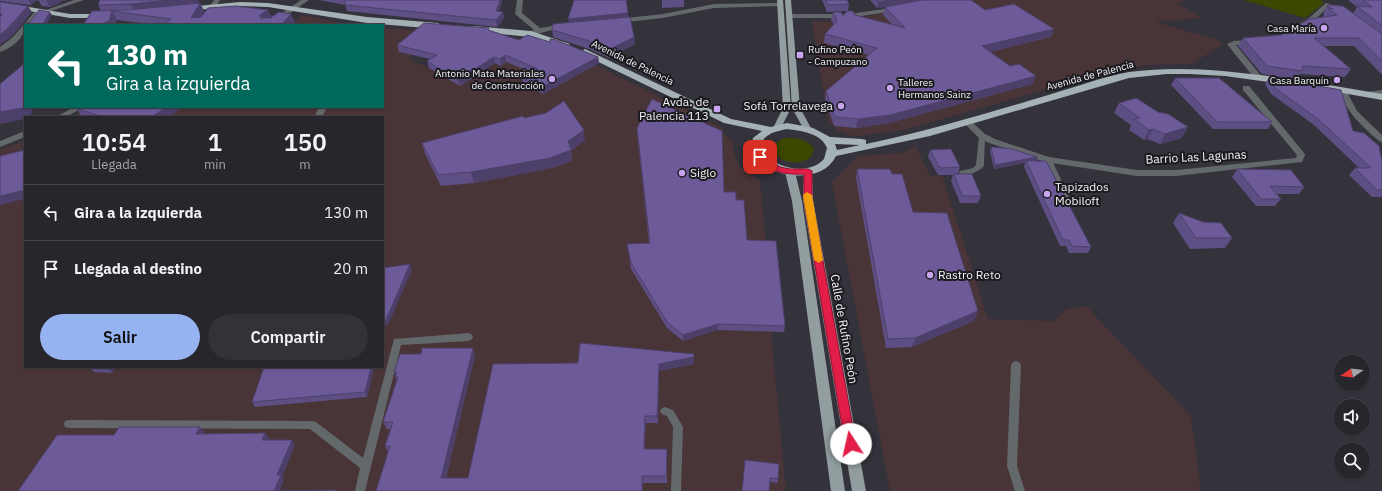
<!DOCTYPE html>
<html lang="es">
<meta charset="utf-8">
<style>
body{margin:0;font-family:"IBM Plex Sans",sans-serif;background:#333238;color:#f1f3f6;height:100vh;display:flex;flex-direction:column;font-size:15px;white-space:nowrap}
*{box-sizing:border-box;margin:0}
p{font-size:13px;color:#a4a5a9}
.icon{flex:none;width:22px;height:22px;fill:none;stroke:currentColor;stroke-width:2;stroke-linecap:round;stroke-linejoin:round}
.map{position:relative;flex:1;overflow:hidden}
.details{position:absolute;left:24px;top:116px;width:360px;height:252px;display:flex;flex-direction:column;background:#27262c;border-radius:0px;box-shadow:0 1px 3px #0004,0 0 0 1px #434348}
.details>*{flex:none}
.guide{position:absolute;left:24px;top:24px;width:360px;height:84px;border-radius:0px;box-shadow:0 1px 3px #0004,0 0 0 1px #434348;background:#00695c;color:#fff;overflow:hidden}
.needle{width:26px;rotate:256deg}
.buttons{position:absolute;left:1334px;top:355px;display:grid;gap:8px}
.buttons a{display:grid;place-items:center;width:36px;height:36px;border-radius:50%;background:#27262c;box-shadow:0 1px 3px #0004,0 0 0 1px #434348;font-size:20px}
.pin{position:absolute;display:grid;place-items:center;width:34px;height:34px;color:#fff;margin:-17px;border-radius:8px;box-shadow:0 2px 6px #0006}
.me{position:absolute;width:44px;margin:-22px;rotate:350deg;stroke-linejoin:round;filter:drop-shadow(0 0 3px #0008)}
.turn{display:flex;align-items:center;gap:14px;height:84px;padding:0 16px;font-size:18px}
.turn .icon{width:52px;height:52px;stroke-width:2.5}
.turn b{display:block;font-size:28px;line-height:34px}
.eta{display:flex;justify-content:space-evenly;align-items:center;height:68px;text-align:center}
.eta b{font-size:24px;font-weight:600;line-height:28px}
.primary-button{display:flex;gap:8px;margin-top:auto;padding:8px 16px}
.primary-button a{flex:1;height:46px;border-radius:24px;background:#95b2f1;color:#111;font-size:16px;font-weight:600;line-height:46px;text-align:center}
.primary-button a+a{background:#333238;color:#f1f3f6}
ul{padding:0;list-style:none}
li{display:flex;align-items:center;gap:12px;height:56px;padding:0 16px;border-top:1px solid #434348}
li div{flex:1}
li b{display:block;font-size:15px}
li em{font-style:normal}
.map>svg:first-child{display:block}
.industrial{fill:#493437}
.green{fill:#3e4700}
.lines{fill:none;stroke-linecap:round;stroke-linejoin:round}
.lane{fill:#63696a;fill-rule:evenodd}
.street{fill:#63696a;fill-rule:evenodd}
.primary{fill:#929da0;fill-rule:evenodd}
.highway{fill:#a4b1b5;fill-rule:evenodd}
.wall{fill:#5d4e83}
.shaded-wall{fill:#4c406a}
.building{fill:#6c5b98;stroke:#4c406a}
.route{fill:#e11d48;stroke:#92132f}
.slow{fill:#f59e0b}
.poi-dot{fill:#c7a6ef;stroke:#1b1a1e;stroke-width:1.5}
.labels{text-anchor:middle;stroke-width:4;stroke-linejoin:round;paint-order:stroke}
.far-poi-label{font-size:10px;fill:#f3f2f8;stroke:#1b1a1e;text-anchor:end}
.far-street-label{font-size:10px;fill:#f3f2f8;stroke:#1b1a1e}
.poi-label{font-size:12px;fill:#f3f2f8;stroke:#1b1a1e;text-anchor:start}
.street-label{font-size:12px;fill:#f3f2f8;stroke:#1b1a1e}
</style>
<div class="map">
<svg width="1382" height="491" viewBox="0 0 1382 491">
<rect width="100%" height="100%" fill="#34323a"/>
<!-- industrial -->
<g class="industrial">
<path d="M959,0H1185L1177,4L1202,18L1166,21L1156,19L1162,24L1219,40L1223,44L1192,64L1144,65L1114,70L904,130L857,136L848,135L837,130L830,122L827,115L812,21L833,22Z"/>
<path d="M302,15L336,22L359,25H293Z"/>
<path d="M383,28L424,31L409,59L435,71L464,53L510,37L529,41L569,52L723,128V133L734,142L733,151L739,166L760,181L766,246L784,332H771L786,491H0V150L25,140V367H383V117H71L89,107H383Z"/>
<path d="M916,146L930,176L942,175L988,319L1054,321L1067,309L1086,306L1191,416L1201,491H890L832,182L858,156L901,153Z"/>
</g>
<!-- green -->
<g class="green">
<path d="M1244,0H1321L1324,3L1305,18Z"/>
<path d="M788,138C798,138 809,140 814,149L811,157C800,166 779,164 773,149L774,145L782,139Z"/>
</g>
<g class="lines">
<!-- lane -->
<g class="lane">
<path d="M982,134L985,136L984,166C978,172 969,176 960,175L959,173L960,171L973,168L976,165L979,136Z"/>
<path d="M1045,158H1051L1052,160L1072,204L1071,206H1068L1064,204L1044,160Z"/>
<path d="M469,333L472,335L473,337L472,339L469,341L401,345L365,491H355L360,468L310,429L69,428L65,427L64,424L65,421L69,420L312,421L316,422L363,458L394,339Z"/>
<path d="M1016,361L1019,362L1021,365L1017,466L1025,491H1015L1007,466L1011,365L1013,362Z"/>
<path d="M665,407L673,410L683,427L681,491H671L673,427L667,416L662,414L660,411L662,408Z"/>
</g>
<!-- street -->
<g class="street">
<path d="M74,0H84L48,12L43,11Z"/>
<path d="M214,0H220L204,25H196Z"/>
<path d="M301,0H309L273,25H264Z"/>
<path d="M517,0H523L522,13L540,28L565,24L569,26L528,36V32L534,30L515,14Z"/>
<path d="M780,3L782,4V6L714,8L663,18L617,23L614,21L617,19L663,14L714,4Z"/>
<path d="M1326,3L1336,6L1333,8L1328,7C1320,14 1310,28 1299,26V24L1308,19Z"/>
<path d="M898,7L901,9L900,10L849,18H789L786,16L789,14H849Z"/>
<path d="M37,9L42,10L31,25H25C25,38 12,48 0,52V47L13,37Z"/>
<path d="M1253,40L1257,42L1256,44L1236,45L1262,77L1258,79H1255L1227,44L1234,41Z"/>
<path d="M1243,86H1249L1304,153L1305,155L1302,162L1176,176H1137L1045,162L989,143L979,138L964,123L965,121H971L985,134L995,139L1049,157L1137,170H1176L1296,158L1297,155L1243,90Z"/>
<path d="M1339,88H1345L1357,111L1382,135V142L1379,141C1361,126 1347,112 1338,90Z"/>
<path d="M1382,90V94L1369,96L1365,94L1366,92Z"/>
<path d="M74,107H84L66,117H56Z"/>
<path d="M319,107H327L322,117H314Z"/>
<path d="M25,131V137L0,147V141Z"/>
</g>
<!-- primary -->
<g class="primary">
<path d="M777,0H783L791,108L781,128L777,131L773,128L783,108Z"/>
<path d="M785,0H791L800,108L811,128L807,131L803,128L792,108Z"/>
<path d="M808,168L812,171L813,200L866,491H852L803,200L804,171Z"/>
<path d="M790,169L795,172L802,201L845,491H831L792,201L785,172Z"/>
</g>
<!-- highway -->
<g class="highway">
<path d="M0,2L70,14H104L108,16L104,18H70L0,6Z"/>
<path d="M240,2L268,3L367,17L438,23L442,26L438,29L367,23L268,7L240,6L186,11L182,9L186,7Z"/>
<path d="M474,26L531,31L570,44L566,47L530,37L471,31L470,29Z"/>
<path d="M585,49L731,119L771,127L787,123L793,124L813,128L830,137L862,139L866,140V144C927,131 985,114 1045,96C1070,89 1104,76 1129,72C1181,65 1232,71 1283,78L1288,81L1283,84L1225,76L1189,74H1167L1129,78L930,136L836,156C823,184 774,179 756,159C754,156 752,151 751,147L753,138L762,131L724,123L582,54L581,52ZM787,129C802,131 821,133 827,148L824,159C799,186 737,150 772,133C777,131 782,130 787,129ZM835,144L860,145L837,150Z"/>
<path d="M1323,84L1382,94V100L1320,89L1318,87Z"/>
</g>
</g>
<!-- wall -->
<g class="wall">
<path d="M0,0H37L31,5L0,1Z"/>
<path d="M38,0H68L61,1L60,3L50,7L42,6Z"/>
<path d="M319,0H502V2L499,11L503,12L504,18L497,27L347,11L345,5Z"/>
<path d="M662,0H688H684V7L662,8Z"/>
<path d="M822,0H847L849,4L848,11L827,12Z"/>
<path d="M870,0H971L985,10L1054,29L1051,37L990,52L1033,84L889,123L856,128L834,126L825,100L826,91L869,55L824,43L825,34L834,25L831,20L833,12L843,16L855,15L893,25L883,15L885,7L877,8Z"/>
<path d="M1348,0H1382V75L1354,46H1324L1351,69L1345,77L1300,74L1297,79L1262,74L1238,46L1243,38L1281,35L1323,17L1324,15L1323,14L1327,6L1353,13L1357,7Z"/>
<path d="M200,3L204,11L200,17L268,10L271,17L291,14L295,23L293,25H157L117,20L101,11L98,5Z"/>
<path d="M629,17L634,37L635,44L609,58L589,49L553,37L552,30Z"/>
<path d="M490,31L519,40L550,42L598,57L599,63L543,94L523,83L522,77L531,72L506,62L501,66L495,63L460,86L429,68L427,61L430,59L399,52L397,45Z"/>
<path d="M1269,77L1353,131L1382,161V197H1372L1349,175L1355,168H1359L1314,125L1271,94L1265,84Z"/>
<path d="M1175,78L1272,122L1268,129H1213L1171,85Z"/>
<path d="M1119,103L1182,138L1160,144L1147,139L1144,140L1129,130L1131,125L1114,113Z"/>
<path d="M80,107H183L167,117H85L81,116L77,109Z"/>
<path d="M232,107H251L250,109H233Z"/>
<path d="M524,118L585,140L571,151L572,161L552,168L474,183L441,186L425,154L422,143Z"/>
<path d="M637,133L736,200L747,240L785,326L784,332L717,330L683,341L667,328L631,269L628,250L627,244L649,243Z"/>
<path d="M991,147L1037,157L1036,160L1091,247L1088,253H1069L1066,246H1060L1024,167L1025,163L994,169L990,151Z"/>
<path d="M930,150L960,167L958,174L981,196L978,203H960L951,181L953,175H938L928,157Z"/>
<path d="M857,169L892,174L913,212L974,321L912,347L886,348L856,178Z"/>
<path d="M1237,169L1304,187L1299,194H1276L1281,199L1275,206H1256L1232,177Z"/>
<path d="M1179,213L1232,238L1225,248L1190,249L1173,223Z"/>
<path d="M473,348L475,355L446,478H468L493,364H694L659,371L658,423H646L644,449H667V483H643V491H376L388,452L385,446L391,429H387L383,422L397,381L394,372L421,354Z"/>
<path d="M86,367H116L112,373L94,372L91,369H87Z"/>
<path d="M264,367H374L367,397L255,407L252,402Z"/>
<path d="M745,460L778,479V483L769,482Z"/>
</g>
<!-- shaded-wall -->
<g class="shaded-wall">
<path d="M28,0H37L31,5Z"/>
<path d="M46,0H68L61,1L60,3L50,7Z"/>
<path d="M169,0H199L198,4L134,10L130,4Z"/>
<path d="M500,0H502V2L497,17L496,11Z"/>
<path d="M891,0H927L877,8L878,2Z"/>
<path d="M200,3L204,11L196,25L191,18Z"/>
<path d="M28,6L32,12L12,36L0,45V35Z"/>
<path d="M268,10L272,18L263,24L260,15Z"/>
<path d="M112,11L117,20L115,25H99Z"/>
<path d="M50,12L52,15L46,25H42Z"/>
<path d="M503,12L504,18L497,27L496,20Z"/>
<path d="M628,13L629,17L569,23L568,19Z"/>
<path d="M291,14L295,23L293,25H281Z"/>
<path d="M1054,29L1051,37L980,54L982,46Z"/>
<path d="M634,37L635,44L609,58L608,50Z"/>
<path d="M505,55L506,62L501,66L500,59Z"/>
<path d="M494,57L495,63L460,86L458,80Z"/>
<path d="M598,57L599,63L543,94L542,87Z"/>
<path d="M1036,76L1033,84L889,123L856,128L858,119Z"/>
<path d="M25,101V107H34L30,117H25V119L0,124V112Z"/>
<path d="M167,107H183L167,117H151Z"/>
<path d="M1188,127L1182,138L1160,144L1165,134Z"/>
<path d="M1153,129L1147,139L1144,140L1149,130Z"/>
<path d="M584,130L585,140L571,151L572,161L552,168L474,183L471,172L568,141Z"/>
<path d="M1037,157L1036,160L1026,161L1025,163L994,169L995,165Z"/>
<path d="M25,190V199L0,205V196Z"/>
<path d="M410,264L412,270L388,325L384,326L383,330V320Z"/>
<path d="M978,311L974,321L912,347L915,338Z"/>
<path d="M718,324L717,330L683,341V335Z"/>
<path d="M473,348L475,355L444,485L441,478Z"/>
<path d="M694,357V364L659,371L658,423L657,416L659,364Z"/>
<path d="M107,367H116L112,373Z"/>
<path d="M371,367H374L367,397L365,392Z"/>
<path d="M645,416L646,423L644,456V449Z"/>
<path d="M200,427L204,432L201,439L196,434Z"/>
<path d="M265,433L269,438L266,445L262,440Z"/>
<path d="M292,440L295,445L282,478L284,480L280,491H274L277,475Z"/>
<path d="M642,476L643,491H642Z"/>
</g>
<!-- building -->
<g class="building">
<path d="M100,0H169L130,4L98,5Z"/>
<path d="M345,0H500L496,11L503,12L496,20L345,5Z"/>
<path d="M574,0H626L628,13L568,19Z"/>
<path d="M826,0H847L849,4L828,5Z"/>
<path d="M877,0H891L878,2Z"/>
<path d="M923,0H971L985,10L1014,4L1054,29L982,46L1010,66L1019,64L1036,76L890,115L858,119L835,117L826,91L877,48L825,34L837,21L833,12H841L843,16L847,11H853L855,15L905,28L885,7Z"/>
<path d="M1363,0H1382V26L1357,6L1372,7Z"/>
<path d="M0,2L28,6L7,29L0,35V17L2,14H0Z"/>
<path d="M200,3L191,18L201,17L208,8L236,6L268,10L260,15V18H270L279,12L291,14L281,25H164L171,19L112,11L109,21L99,25H83L92,11L129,10Z"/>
<path d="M1329,5L1343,6L1382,34V61L1359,38H1314L1351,69L1303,66L1302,71L1267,66L1243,38L1281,35L1310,19L1337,15L1328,9H1333L1327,6Z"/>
<path d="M39,10L50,12L42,25H25L26,24L24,25V23L30,22Z"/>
<path d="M630,17L634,37L608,50L589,41L552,30L553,24Z"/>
<path d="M424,23L489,28L488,30L519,40L527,35L550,42V39L556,40L598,57L542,87L522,77L538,69L505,55L500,59L494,57L458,80L427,61L437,55L397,45Z"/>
<path d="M25,63V101L23,108L0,112V84Z"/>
<path d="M1269,77L1341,90L1353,131L1364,133L1379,146L1382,161V190H1377L1355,168H1370L1369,166L1318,119L1275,88Z"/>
<path d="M1175,78H1219L1272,122H1217Z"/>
<path d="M1136,98L1158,112L1168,114L1188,127L1165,134L1153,129L1149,130L1134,119L1140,118L1119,103Z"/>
<path d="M652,99L722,131L724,192H736V200H744L747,240L776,241L785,326L718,324L683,335L667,322L631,263L627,244L650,243L637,128Z"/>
<path d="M564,101L584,130L568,141L571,150L550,158L471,172L438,175L422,143L523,116L524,118L546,113Z"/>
<path d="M80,107H167L151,117H104L77,109Z"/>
<path d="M991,147L1012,149L1037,157L995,165Z"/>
<path d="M951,149L960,167L940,168L930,150Z"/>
<path d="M25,150V190L0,196V156Z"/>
<path d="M1026,161H1046L1091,247L1072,246L1069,240H1063Z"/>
<path d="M857,169H890L892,174H902L913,212L947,213L978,311L915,338L888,339Z"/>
<path d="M1237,169L1291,170L1304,187L1270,186L1281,199H1261Z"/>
<path d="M954,174H972L981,196H962Z"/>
<path d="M1179,213L1203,222L1221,223L1232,238H1196Z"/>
<path d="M410,264L386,320H383V268Z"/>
<path d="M580,343L694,354V357L659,364L657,416H645L644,449H667L666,476H642V491H376L390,446H385L393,422H383L398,377H395L397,372H394L400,354H421L422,348H473L441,478H468L493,364L578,363Z"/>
<path d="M264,367H371L365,392L252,402Z"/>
<path d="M119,427H200L196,434L265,433L262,440H292L277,475H281L274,491L337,490V491H18L57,435H114Z"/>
<path d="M745,460L779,464L778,479L770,478L769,491H742Z"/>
</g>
<!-- route -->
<path class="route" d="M760,155L780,167L790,169H808L812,171V200L856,444L855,448L851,449L847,448L845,444L804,200V174C786,175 767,172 755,157Z"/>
<!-- slow -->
<path class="slow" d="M807,192L812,195L823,260L819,263L814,260L803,195Z"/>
<!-- markers -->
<g class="poi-dot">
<circle cx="1324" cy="28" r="4"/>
<rect x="796" y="51" width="8" height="8" rx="2"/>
<circle cx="552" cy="79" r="4"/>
<circle cx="1337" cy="80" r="4"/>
<circle cx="890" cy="88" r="4"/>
<circle cx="841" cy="106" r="4"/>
<rect x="713" y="105" width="8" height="8" rx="2"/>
<circle cx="682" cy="173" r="4"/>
<circle cx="1047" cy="194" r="4"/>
<circle cx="930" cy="275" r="4"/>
</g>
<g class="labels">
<!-- far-poi labels -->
<g class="far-poi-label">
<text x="1316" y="32">Casa María</text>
<text x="808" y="53" text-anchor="start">Rufino Peón<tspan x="808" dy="12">- Campuzano</tspan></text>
<text x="544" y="77">Antonio Mata Materiales<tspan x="544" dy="12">de Construcción</tspan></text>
<text x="1329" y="84">Casa Barquín</text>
<text x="898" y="86" text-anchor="start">Talleres<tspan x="898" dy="12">Hermanos Sainz</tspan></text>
</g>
<!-- far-street labels -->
<g class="far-street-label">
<text transform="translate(633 62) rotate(26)" y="4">Avenida de Palencia</text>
<text transform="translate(1090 75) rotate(-15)" y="4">Avenida de Palencia</text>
</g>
<!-- poi labels -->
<g class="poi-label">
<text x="709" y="106" text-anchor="end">Avda. de<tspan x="709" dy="14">Palencia 113</tspan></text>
<text x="833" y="110" text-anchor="end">Sofá Torrelavega</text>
<text x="690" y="177">Siglo</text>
<text x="1055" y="191">Tapizados<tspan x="1055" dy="14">Mobiloft</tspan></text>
<text x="938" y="279">Rastro Reto</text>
</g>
<!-- street labels -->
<g class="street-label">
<text transform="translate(1196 157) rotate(-3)" y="4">Barrio Las Lagunas</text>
<text transform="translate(844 329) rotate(80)" y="4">Calle de Rufino Peón</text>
</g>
</g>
</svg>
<div class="buttons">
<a><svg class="needle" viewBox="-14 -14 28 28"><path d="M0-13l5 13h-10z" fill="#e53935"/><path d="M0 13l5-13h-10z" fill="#a4a5a9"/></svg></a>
<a><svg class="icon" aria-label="sound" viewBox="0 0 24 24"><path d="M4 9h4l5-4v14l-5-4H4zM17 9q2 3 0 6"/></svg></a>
<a><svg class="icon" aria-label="search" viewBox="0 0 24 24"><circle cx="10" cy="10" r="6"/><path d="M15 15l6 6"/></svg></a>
</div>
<div class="pin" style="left:760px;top:157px;background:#d93025"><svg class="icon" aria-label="arrive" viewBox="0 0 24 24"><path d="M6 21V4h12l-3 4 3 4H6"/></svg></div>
<svg class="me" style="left:851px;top:444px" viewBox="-20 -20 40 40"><circle r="19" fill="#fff"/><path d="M0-13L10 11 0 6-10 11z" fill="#e11d48"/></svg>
<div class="guide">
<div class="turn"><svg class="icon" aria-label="left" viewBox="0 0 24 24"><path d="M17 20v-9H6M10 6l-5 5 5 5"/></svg><div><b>130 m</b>Gira a la izquierda</div></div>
</div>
<section class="details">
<div class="eta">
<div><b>10:54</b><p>Llegada</p></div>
<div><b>1</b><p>min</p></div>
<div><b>150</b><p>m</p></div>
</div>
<ul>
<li><svg class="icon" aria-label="left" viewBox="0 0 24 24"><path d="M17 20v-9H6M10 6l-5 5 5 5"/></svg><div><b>Gira a la izquierda</b></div><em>130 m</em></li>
<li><svg class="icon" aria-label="arrive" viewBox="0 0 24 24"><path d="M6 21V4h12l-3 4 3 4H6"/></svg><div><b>Llegada al destino</b></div><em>20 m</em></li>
</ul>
<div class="primary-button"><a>Salir</a><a>Compartir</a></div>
</section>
</div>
